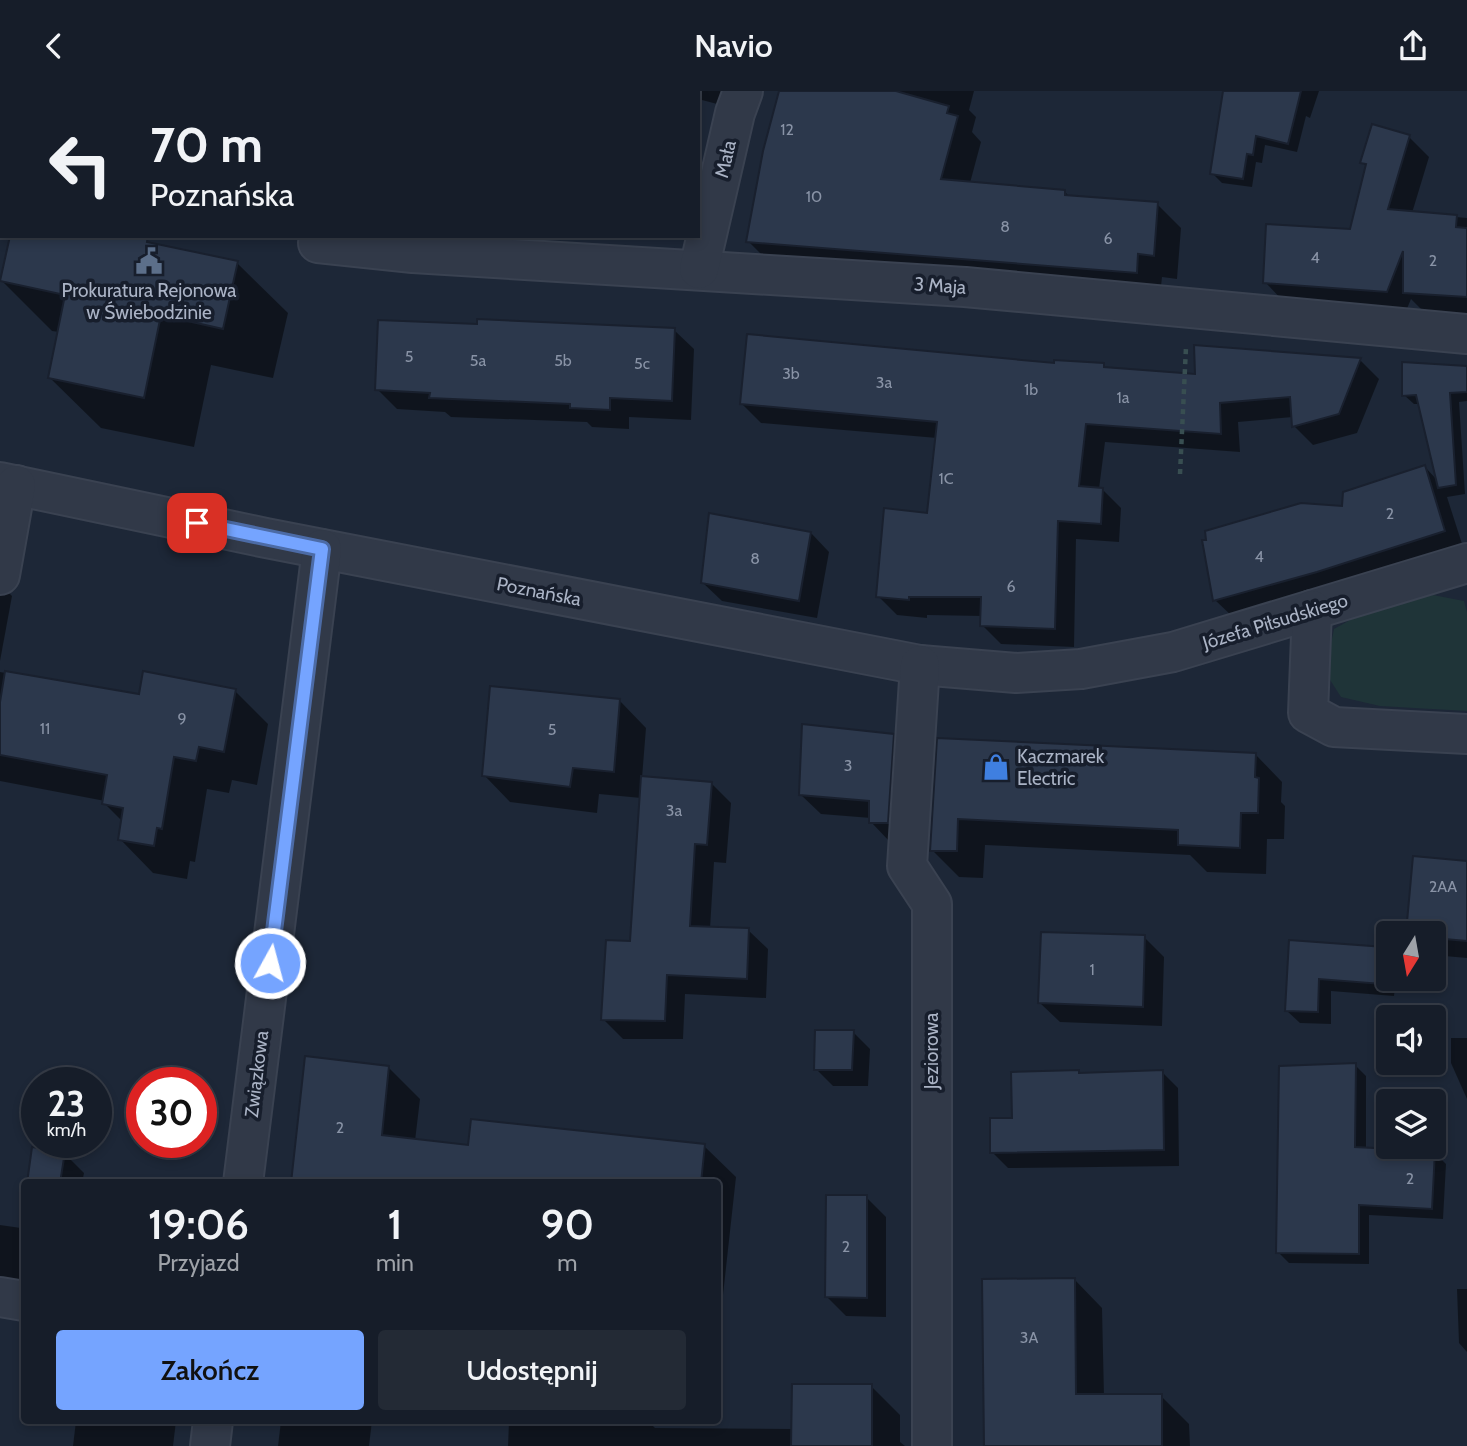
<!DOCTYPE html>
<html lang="pl">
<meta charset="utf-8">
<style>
body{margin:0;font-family:Cabin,sans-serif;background:#232a35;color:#f1f3f6;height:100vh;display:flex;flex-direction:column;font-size:26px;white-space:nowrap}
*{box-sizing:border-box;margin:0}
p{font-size:23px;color:#9ea2a8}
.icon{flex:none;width:38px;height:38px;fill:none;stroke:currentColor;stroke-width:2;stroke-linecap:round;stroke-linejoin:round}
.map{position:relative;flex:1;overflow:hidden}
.drawer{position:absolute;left:21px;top:1088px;width:700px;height:245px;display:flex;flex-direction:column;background:#161d29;border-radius:7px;box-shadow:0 4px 10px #0003,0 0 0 2px #353b46}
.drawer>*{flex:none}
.banner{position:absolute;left:0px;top:0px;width:700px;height:147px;box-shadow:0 4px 10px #0003,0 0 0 2px #353b46;background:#161d29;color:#f1f3f6;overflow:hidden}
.needle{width:46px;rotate:191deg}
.tools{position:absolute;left:1376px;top:830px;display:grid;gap:14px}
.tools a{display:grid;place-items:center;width:70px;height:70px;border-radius:7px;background:#161d29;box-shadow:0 4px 10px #0003,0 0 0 2px #353b46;font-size:35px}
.speed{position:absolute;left:21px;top:976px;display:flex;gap:14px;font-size:35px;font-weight:700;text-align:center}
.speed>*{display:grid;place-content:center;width:91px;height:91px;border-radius:50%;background:#161d29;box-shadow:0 4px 10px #0003,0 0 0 2px #353b46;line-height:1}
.speed small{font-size:18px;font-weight:400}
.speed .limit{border:10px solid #d22;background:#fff;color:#111}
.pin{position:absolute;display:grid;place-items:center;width:60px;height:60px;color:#fff;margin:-30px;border-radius:14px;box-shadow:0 4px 10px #0006}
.me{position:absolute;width:77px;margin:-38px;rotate:7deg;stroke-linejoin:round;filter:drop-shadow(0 0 5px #0008)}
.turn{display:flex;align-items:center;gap:24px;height:147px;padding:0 35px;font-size:32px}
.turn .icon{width:91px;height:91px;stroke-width:2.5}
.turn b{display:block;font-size:49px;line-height:60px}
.eta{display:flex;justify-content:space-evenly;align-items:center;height:119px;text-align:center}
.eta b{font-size:42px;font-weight:600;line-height:49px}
.action{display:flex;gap:14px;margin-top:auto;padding:14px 35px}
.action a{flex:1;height:80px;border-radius:7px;background:#75a4ff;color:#111;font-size:28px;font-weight:600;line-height:80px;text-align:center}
.action a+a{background:#232a35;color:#f1f3f6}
header{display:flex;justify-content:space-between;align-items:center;height:91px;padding:0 35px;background:#161d29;font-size:32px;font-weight:600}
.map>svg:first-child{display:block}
.green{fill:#1f3438}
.shadow{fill:#0007}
.building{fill:#2c384c;stroke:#19202e;stroke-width:2}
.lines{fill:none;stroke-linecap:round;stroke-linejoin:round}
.minor-casing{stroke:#3a4251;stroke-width:42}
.path{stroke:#384e51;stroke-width:4.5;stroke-dasharray:5 5;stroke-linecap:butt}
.minor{stroke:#313948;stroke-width:38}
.route-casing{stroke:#4c6ba6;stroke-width:18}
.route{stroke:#75a4ff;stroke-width:12}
.labels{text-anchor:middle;stroke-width:7;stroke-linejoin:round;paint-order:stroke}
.number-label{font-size:16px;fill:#8993a6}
.street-label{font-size:19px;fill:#aab3c5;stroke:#171e2c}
.poi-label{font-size:19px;fill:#aab3c5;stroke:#171e2c}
</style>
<header><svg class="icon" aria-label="back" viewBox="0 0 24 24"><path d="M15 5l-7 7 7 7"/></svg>Navio<svg class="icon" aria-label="share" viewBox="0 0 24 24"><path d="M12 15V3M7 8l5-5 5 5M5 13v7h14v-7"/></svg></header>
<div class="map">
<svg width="1467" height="1355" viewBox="0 0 1467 1355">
<rect width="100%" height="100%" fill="#1d2737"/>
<!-- green -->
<path class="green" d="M1433,504L1464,510L1467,521V620L1380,615L1341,606L1325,581L1334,538L1381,512Z"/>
<!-- shadow -->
<g class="shadow">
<path d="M359,0H415V2Z"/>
<path d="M507,0H560L507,2Z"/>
<path d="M670,0H724L721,14L698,8V2Z"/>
<path d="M781,0H974L969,19L976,26L972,41L981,51L970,92L1064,100L1070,106L1157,113L1181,137L1177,188L1162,186L1160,205L772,174L748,150Z"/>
<path d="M1259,0H1319L1310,27L1306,25L1297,61L1265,54L1262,72L1256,71L1252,96L1222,92L1212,82Z"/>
<path d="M1409,46L1429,66L1412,122L1467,127V224L1424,221L1411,208L1406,220L1284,211L1265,191L1351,140L1367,76L1362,71Z"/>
<path d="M237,172L288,222L273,287L211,274L194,356L101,337L50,287L59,241L52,240L2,190Z"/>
<path d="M674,239L694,258L691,329L629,326V338L592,336L587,331L451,326L445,321L397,318L377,298Z"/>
<path d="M1360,269L1379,288L1357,342L1313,354L1294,335L1293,326L1238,331L1240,361L1105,351L1099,398H1102L1121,417L1119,451L1076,448L1074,556L1001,553L982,534V525L927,524V527L897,524L878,505L929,424L937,347L761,332L742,313L1056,274H1103L1107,278L1197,285Z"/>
<path d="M1467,277V310L1459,311L1465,403L1447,406L1464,459L1235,528L1215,509L1344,417L1425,376L1438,390L1420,313H1414L1404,304Z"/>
<path d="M811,442L829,461L817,527L722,510L703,492Z"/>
<path d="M0,493L12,505L0,570Z"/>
<path d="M0,581L140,605L235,600L268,633L257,694L232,689L229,702L207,698L195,771L190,770L187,788L153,782L120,748L123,731L104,712L105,710L0,690Z"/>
<path d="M620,610L646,637L642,687L712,693L731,712L726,772L714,771L710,838L748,839L768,858L766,907L685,903L683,948H623L603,928L632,852L641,707L599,703L597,722L510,711L484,684Z"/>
<path d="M893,645L913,664L890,751L871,731V727L821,723L801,704Z"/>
<path d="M939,649L1256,664L1282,691L1281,711L1285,715L1284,748H1267L1266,783L1207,781L1190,764L985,754L983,787L959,786L932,759Z"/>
<path d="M1467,772V867L1433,864V842Z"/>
<path d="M1144,846L1164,866L1162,935L1060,931L1040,912Z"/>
<path d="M1290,851L1384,858L1388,862V887H1396L1394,905L1331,900V933L1300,932L1287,920Z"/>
<path d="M853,941L870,958L868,995H833L816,978Z"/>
<path d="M1451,947H1467V1008L1451,972Z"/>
<path d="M1355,974L1366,985V1058L1434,1061L1446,1073L1443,1128L1369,1124V1173L1289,1172L1278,1161Z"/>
<path d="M388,976L420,1008L415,1050L469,1056L704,1055L736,1086L722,1213L718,1212V1092H293Z"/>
<path d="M1162,981L1178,997L1179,1075L1008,1077L992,1061L1014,1028L1013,982Z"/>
<path d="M64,1062L84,1082L82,1092H29Z"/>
<path d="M866,1106L886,1126V1226L846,1225L826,1205Z"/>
<path d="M24,1117V1203L0,1199V1134L21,1137Z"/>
<path d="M1074,1188L1102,1217L1104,1305H1161L1189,1333L1190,1355H986Z"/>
<path d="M1457,1198H1467V1261L1459,1252Z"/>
<path d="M871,1295L900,1324V1351L905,1355H508L509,1330H648L655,1337L793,1338Z"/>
<path d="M76,1330H176L173,1355H73Z"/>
<path d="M281,1330H372L369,1355H278Z"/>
</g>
<!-- building -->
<g class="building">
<path d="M779,0H896L949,15L947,22L958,25L941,88L1065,99V104L1158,111L1154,165L1138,163L1137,182L746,151L763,60Z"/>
<path d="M1223,0H1301L1288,53L1256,45L1253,64L1247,63L1243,88L1210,83Z"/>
<path d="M1372,33L1410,44L1388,118L1457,124L1456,136L1467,137V206L1403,202V160L1387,201L1263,192L1266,133L1350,138L1366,73L1360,72Z"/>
<path d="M10,145H148L147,151L238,170L223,238L161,224L144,307L48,287L65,204L0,190Z"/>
<path d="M477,228L675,237L672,310L610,307V319L570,317V313L429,307L430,302L375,299L378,229L477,233Z"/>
<path d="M747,243L1054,272V269L1104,272V276L1195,283L1194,254L1361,267L1339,323L1292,336L1290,306L1220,312L1221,343L1086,333L1079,395L1103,397L1101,433L1058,430L1055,538L980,535L981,506H909V509L876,506L884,417L927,422L937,331L740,313Z"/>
<path d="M1402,271L1467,275V301L1450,302L1456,394L1438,397L1416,304L1402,305Z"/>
<path d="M1425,374L1445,440L1317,481L1213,510L1202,449H1206L1205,440L1301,412L1342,415L1343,401Z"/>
<path d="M709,422L811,441L799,510L701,492Z"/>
<path d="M5,580L139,603L143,580L236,598L224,661L199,656L196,670L174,666L162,738L157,737L154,755L118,749L123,717L102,713L107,684L0,664V611Z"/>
<path d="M490,595L620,608L614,681L573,677L570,696L482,685Z"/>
<path d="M802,633L894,643L888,732H869V710L799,704Z"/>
<path d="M937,647L1256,662L1255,686L1259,687L1258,722H1241L1240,757L1178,754V739L958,728L957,760H930Z"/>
<path d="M641,685L712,691L707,754L695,753L690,835L749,837L747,888L667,884L665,930L601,929L606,849L630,850Z"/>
<path d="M1413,765L1467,770V850L1433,847V842H1406Z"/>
<path d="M1041,841L1145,844L1143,916L1038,912Z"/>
<path d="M1289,849L1385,856L1382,893L1319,888L1318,921L1285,920Z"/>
<path d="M815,939H854L852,979H814Z"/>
<path d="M305,965L389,975L382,1044L468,1054L471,1028L705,1053L701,1092H291Z"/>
<path d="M1356,972L1355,1056L1435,1060L1432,1118L1359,1114V1163L1276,1162L1279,975Z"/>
<path d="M1079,979V982L1163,979L1164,1059L990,1062V1027H1012L1011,981Z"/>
<path d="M32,1056L65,1061L60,1092H27Z"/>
<path d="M826,1104H867V1207L825,1206Z"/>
<path d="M1075,1187L1076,1303H1162V1355H984L982,1188Z"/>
<path d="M792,1293H872V1355H791Z"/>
</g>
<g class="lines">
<defs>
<g id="minor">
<path d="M318,152L413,162L965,196L1467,243"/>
<path d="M699,178L735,22L743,0"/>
<path d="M0,391L266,447L920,574L1016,582L1081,578L1173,561L1467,472"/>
<path d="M0,484L16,394"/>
<path d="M1312,519L1308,622L1334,636L1467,643"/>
<path d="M920,574L907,775L932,813V1355"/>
<path d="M243,1092L322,458"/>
<path d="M0,1206L24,1210"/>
<path d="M210,1355L213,1330"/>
</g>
</defs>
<!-- minor casing -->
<use href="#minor" class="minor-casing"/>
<!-- path -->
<path class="path" d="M1180,383L1186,256"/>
<!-- minor -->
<use href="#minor" class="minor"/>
</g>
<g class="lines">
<defs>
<path id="route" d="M197,432L322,458L270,872"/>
</defs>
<!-- route casing -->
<use href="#route" class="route-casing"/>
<!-- route -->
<use href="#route" class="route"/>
</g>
<!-- icons -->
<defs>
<symbol id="civic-bare" viewBox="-9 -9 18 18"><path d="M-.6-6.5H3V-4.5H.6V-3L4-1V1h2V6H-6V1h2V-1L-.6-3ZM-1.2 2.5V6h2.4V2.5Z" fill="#5c6f8a" stroke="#171e2c" stroke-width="2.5" paint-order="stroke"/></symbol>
<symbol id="shop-bare" viewBox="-9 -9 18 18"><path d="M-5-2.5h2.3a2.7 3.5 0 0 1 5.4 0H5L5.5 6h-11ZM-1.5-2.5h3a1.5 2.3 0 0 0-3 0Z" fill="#3f7fe0" stroke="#171e2c" stroke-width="2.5" paint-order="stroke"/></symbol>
</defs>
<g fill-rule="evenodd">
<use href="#civic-bare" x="130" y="151" width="38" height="38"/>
<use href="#shop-bare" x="977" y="657" width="38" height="38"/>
</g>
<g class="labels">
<!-- number labels -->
<g class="number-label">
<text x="787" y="44">12</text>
<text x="814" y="111">10</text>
<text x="1005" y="141">8</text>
<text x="1108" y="153">6</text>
<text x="1315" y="172">4</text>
<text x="1433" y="175">2</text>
<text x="409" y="271">5</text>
<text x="478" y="275">5a</text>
<text x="563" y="275">5b</text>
<text x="642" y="278">5c</text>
<text x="791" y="288">3b</text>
<text x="884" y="297">3a</text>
<text x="1031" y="304">1b</text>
<text x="1123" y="312">1a</text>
<text x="946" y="393">1C</text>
<text x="1390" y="428">2</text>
<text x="1259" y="471">4</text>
<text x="755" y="473">8</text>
<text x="1011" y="501">6</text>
<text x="182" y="633">9</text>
<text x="45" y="643">11</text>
<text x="552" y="644">5</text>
<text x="848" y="680">3</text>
<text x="674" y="725">3a</text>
<text x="1443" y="801">2AA</text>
<text x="1092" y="884">1</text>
<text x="340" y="1042">2</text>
<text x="1410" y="1093">2</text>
<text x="846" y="1161">2</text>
<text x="1029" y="1252">3A</text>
</g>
<!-- street labels -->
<g class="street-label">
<text transform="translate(725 68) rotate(-77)" y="7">Mała</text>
<text transform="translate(940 194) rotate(4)" y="7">3 Maja</text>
<text transform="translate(539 500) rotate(11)" y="7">Poznańska</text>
<text transform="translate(1275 530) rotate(-17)" y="7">Józefa Piłsudskiego</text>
<text transform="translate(931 960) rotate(-90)" y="7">Jeziorowa</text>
<text transform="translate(256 983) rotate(-83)" y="7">Związkowa</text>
</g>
<!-- poi labels -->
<g class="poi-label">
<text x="149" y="206">Prokuratura Rejonowa<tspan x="149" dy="22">w Świebodzinie</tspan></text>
<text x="1017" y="672" text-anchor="start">Kaczmarek<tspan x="1017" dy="22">Electric</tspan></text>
</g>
</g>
</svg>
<div class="tools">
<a><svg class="needle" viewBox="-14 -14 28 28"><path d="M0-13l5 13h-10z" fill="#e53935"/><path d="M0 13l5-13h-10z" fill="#9ea2a8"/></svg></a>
<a><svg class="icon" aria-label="sound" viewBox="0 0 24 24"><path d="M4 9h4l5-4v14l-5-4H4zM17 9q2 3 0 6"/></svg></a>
<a><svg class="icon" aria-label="layers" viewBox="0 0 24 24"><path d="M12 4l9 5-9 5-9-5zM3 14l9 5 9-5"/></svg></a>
</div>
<div class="speed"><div>23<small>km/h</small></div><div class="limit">30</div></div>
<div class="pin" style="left:197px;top:432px;background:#d93025"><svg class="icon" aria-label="arrive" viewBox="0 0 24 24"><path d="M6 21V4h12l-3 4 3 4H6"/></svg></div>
<svg class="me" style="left:270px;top:872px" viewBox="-20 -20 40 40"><circle r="17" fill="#75a4ff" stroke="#fff" stroke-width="3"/><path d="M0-11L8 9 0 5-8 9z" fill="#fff"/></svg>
<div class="banner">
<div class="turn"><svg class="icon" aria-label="left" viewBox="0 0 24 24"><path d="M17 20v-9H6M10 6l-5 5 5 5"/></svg><div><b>70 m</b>Poznańska</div></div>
</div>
<section class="drawer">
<div class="eta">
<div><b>19:06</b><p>Przyjazd</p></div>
<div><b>1</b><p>min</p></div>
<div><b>90</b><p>m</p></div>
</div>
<div class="action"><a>Zakończ</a><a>Udostępnij</a></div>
</section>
</div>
